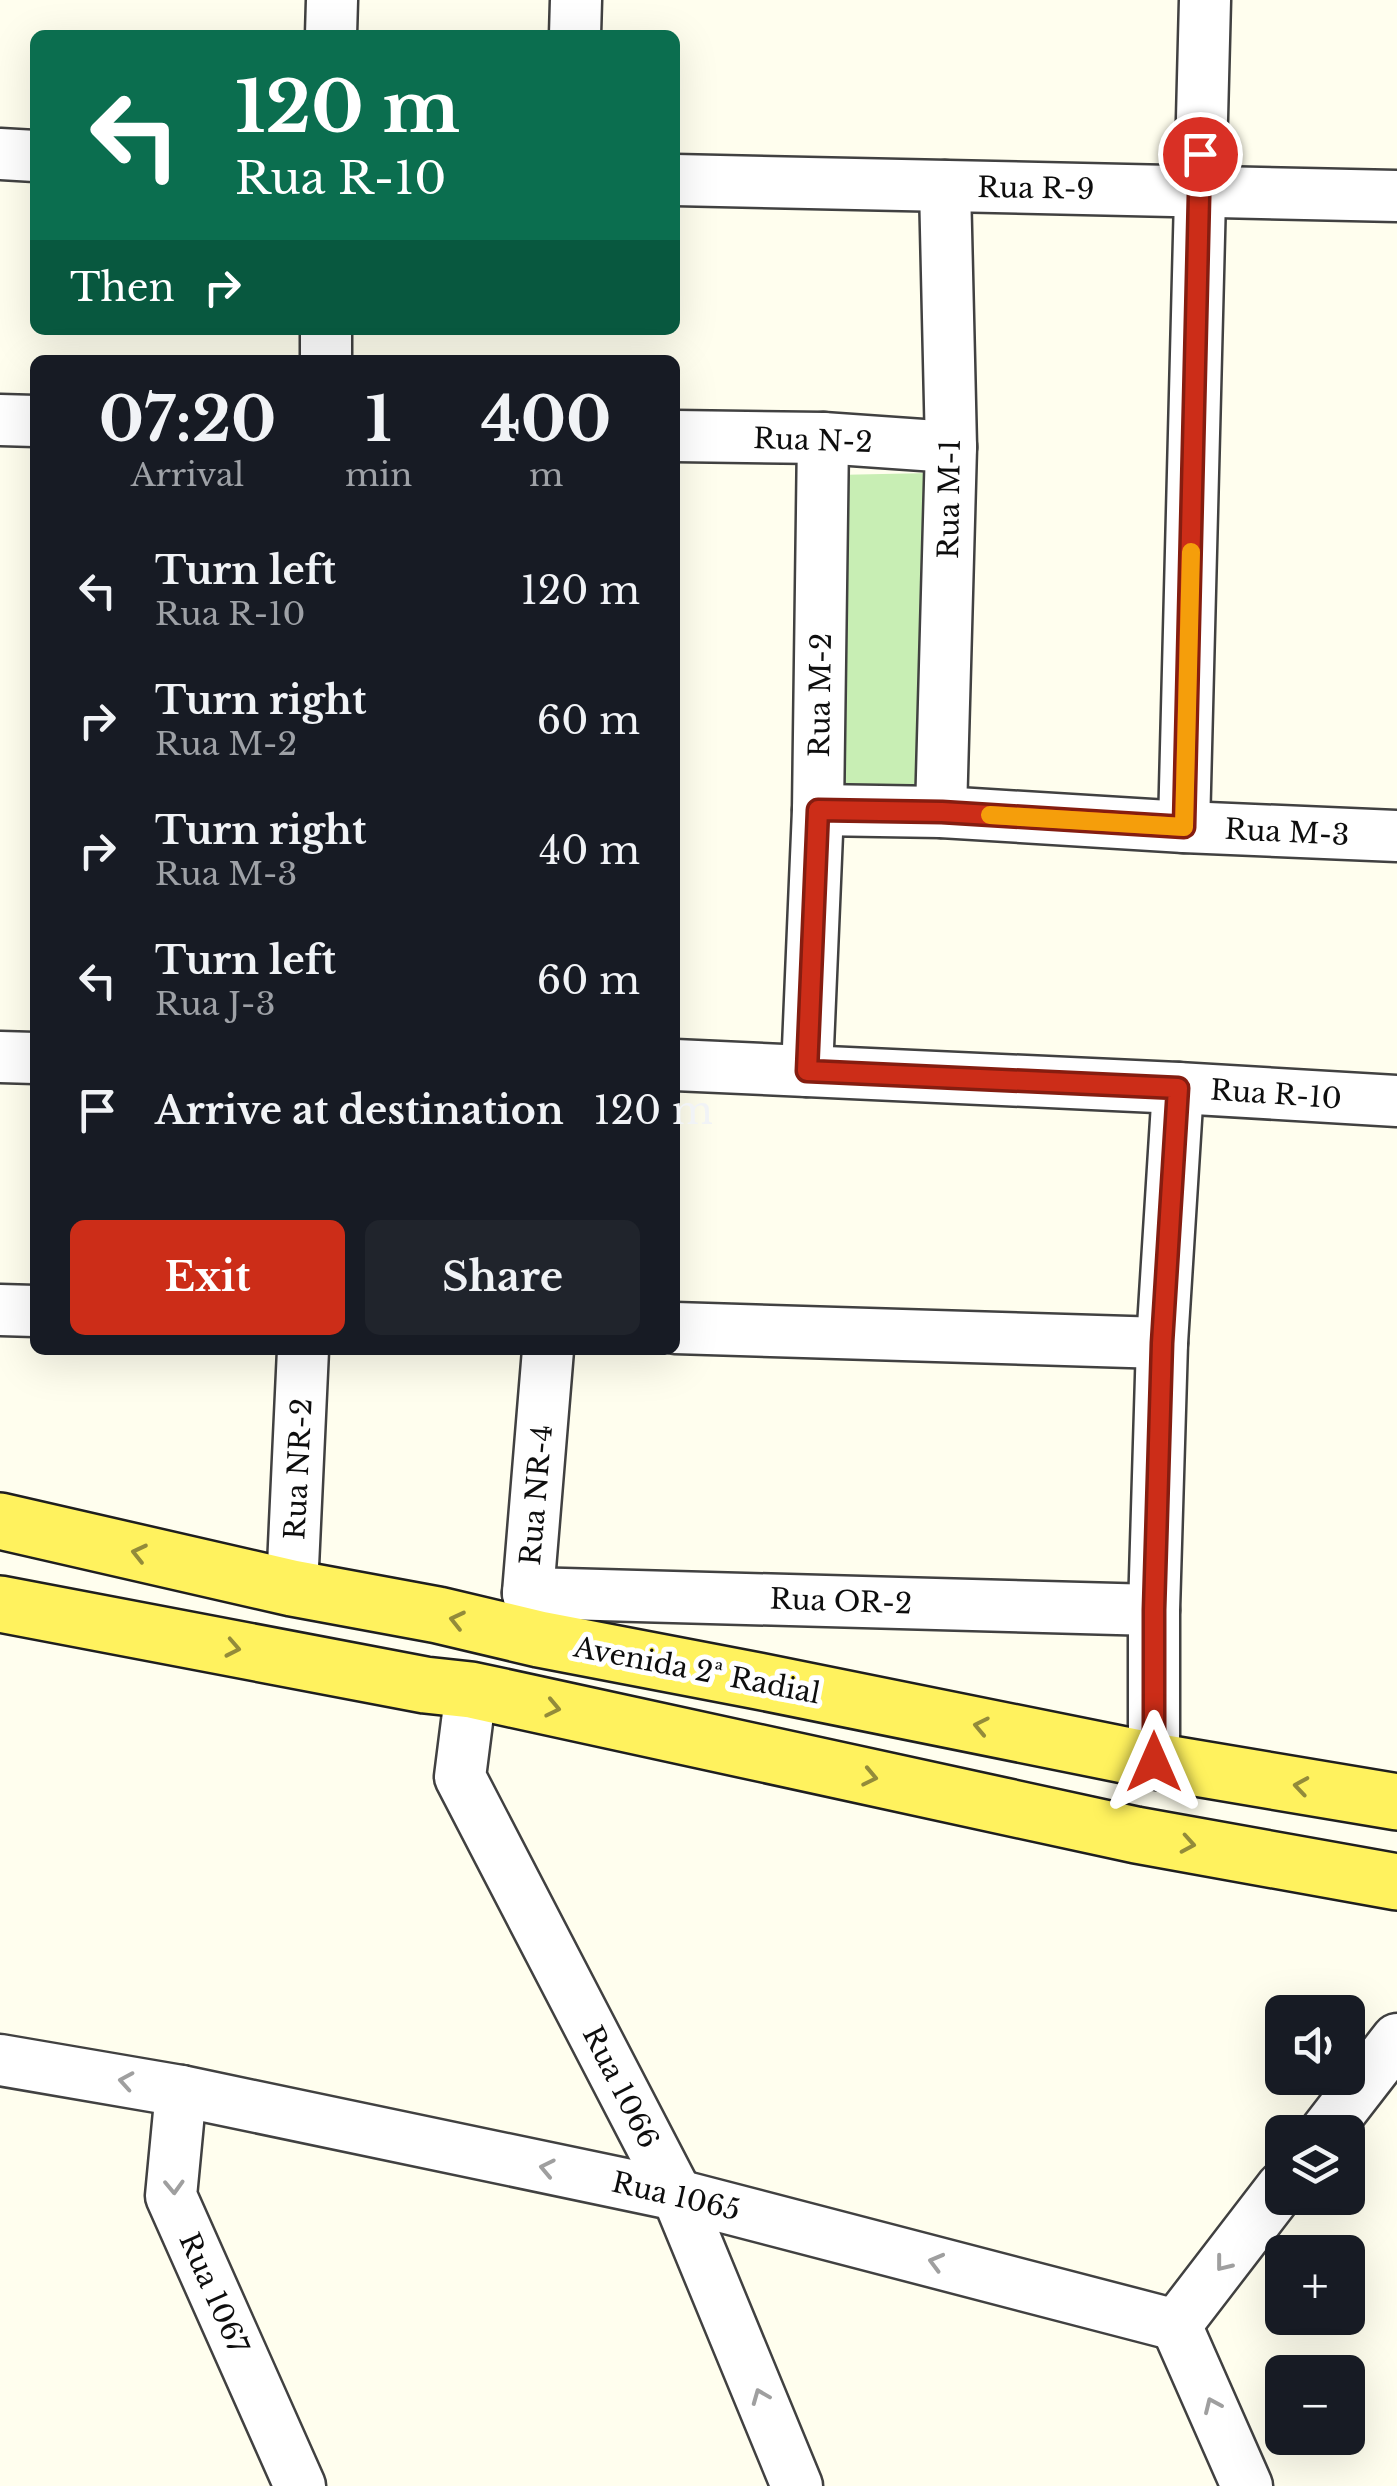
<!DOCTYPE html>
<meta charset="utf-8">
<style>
body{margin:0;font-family:"Libre Baskerville",serif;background:#20242c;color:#f1f3f6;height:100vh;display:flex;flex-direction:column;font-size:38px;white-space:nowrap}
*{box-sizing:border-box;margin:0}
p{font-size:32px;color:#9ea1a6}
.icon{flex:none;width:55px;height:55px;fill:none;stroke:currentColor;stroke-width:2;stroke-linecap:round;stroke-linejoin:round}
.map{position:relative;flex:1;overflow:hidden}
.drawer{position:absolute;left:30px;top:355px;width:650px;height:1000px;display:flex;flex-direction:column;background:#171b24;border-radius:15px;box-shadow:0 10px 40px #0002}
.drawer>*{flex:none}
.guide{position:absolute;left:30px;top:30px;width:650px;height:305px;border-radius:15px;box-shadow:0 10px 40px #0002;background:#0b6e4f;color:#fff;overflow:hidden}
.controls{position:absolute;left:1265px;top:1995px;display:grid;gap:20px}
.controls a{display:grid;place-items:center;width:100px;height:100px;border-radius:15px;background:#171b24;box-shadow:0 10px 40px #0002;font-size:50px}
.pin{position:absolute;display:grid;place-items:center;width:85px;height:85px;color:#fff;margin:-42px;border:5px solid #fff;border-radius:50%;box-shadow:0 2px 10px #0007}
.me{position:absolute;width:110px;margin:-55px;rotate:0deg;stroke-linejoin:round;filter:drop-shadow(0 0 8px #0008)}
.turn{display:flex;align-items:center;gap:35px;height:210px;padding:0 40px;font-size:45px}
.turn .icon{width:130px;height:130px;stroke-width:2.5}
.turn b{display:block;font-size:70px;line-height:85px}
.then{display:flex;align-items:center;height:95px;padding:0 40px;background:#0003;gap:20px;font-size:38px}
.eta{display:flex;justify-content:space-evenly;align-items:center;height:170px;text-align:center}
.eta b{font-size:60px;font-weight:700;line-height:70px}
.action{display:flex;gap:20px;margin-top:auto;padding:20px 40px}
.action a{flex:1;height:115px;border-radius:15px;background:#cc2d18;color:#fff;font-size:40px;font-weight:700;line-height:115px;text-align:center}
.action a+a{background:#20242c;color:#f1f3f6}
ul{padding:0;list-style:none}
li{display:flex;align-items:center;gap:30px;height:130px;padding:0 40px}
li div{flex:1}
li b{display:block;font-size:38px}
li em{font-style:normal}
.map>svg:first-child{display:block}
.green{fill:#c8eeb4}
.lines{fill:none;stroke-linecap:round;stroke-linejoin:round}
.minor-casing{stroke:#414141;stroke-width:55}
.major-casing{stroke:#1f1f1f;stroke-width:60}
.minor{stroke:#fff;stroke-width:50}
.major{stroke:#fff25e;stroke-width:55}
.oneway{stroke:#938b3a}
.oneway2{stroke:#9f9f9f}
.route-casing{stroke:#851d10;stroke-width:25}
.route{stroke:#cc2d18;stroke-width:18}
.slow{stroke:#f59e0b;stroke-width:18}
.labels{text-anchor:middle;stroke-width:10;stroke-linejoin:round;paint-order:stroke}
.street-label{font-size:28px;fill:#0e0e0e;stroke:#fff}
</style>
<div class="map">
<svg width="1397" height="2486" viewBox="0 0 1397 2486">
<rect width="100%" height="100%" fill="#fffeee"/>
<!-- green -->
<path class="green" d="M930,473L929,788L833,790L835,475Z"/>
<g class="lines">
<defs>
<g id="minor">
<path d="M331,35L332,0"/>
<path d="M575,35L576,0"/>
<path d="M0,154L35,156"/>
<path d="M675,180L1397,196"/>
<path d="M326,360V330"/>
<path d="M0,420L35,421"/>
<path d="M675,436L823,438L951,447"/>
<path d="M818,810L941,812L1184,827L1397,836"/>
<path d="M941,812L951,447L945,186"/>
<path d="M1184,827L1205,0"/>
<path d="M0,1057L35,1058"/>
<path d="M675,1065L1178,1088L1397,1101"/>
<path d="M807,1071L818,810L823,438"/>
<path d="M0,1310L35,1311"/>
<path d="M675,1328L1162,1343"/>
<path d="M292,1588L303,1350"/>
<path d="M528,1593L1154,1610"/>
<path d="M536,1623L528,1593L548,1350"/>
<path d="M471,1690L460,1777L677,2195L797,2486"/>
<path d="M1154,1761V1610L1162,1343L1178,1088"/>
<path d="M0,2060L181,2091L677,2195L1176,2325L1282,2187"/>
<path d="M181,2091L171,2196L300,2486"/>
<path d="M1325,2132L1397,2039"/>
<path d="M1176,2325L1247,2486"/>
</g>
<g id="major">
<path d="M0,1521L292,1588L438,1615L539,1639L758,1681L1154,1761L1397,1802"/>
<path d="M0,1604L425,1685L471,1690L1136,1835L1397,1882"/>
</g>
</defs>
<!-- minor casing -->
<use href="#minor" class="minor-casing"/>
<!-- major casing -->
<use href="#major" class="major-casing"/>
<!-- minor -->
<use href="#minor" class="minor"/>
<!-- major -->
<use href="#major" class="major"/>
</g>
<!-- one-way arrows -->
<defs><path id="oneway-chevron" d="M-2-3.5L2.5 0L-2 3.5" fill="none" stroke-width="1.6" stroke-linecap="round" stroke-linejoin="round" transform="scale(2.5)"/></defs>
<g class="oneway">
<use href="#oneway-chevron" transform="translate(139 1553) rotate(-167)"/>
<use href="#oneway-chevron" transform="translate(457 1620) rotate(-167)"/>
<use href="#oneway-chevron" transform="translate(233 1648) rotate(11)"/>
<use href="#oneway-chevron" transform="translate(553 1708) rotate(12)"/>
<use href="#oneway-chevron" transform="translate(981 1726) rotate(-168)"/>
<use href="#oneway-chevron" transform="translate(870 1777) rotate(12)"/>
<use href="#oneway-chevron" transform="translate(1301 1786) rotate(-171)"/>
<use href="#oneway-chevron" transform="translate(1188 1844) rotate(10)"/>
</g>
<g class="oneway2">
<use href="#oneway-chevron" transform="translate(126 2081) rotate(-170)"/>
<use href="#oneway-chevron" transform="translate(547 2168) rotate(-168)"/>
<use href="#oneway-chevron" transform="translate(174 2187) rotate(88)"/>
<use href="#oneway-chevron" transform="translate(936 2262) rotate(-165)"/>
<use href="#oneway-chevron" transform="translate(1223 2264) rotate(128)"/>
<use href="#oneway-chevron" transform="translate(760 2396) rotate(-112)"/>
<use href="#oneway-chevron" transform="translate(1212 2405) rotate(-114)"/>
</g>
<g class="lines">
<defs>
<path id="route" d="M1154,1762V1610L1162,1343L1178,1088L807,1071L818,810L942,812L1184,827L1200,154"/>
</defs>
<!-- route casing -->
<use href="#route" class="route-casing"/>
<!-- route -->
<use href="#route" class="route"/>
<!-- slow -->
<path class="slow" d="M990,815L1184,827L1191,552"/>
</g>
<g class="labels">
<!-- street labels -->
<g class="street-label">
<text transform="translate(1036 188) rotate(1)" y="10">Rua R-9</text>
<text transform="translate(813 440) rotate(2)" y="10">Rua N-2</text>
<text transform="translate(949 499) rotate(-89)" y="10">Rua M-1</text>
<text transform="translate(820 695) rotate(-89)" y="10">Rua M-2</text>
<text transform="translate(1287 832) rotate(3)" y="10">Rua M-3</text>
<text transform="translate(1276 1094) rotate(4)" y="10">Rua R-10</text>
<text transform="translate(298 1469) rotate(-87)" y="10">Rua NR-2</text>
<text transform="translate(536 1495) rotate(-85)" y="10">Rua NR-4</text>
<text transform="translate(841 1601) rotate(2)" y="10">Rua OR-2</text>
<text transform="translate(697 1670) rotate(11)" y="10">Avenida 2ª Radial</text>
<text transform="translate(621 2087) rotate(63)" y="10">Rua 1066</text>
<text transform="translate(676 2196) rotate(13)" y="10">Rua 1065</text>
<text transform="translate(214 2293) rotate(66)" y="10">Rua 1067</text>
</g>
</g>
</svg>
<div class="controls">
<a><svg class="icon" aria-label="sound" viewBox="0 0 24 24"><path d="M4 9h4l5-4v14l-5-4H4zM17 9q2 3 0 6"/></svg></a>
<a><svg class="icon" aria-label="layers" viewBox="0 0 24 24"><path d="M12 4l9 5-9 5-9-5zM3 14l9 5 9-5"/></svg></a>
<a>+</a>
<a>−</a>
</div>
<div class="pin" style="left:1200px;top:154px;background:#d93025"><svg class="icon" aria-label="arrive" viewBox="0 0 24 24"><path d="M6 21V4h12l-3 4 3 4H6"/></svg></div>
<svg class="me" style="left:1154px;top:1762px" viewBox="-20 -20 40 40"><path d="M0-17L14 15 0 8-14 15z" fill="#cc2d18" stroke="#fff" stroke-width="4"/></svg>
<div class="guide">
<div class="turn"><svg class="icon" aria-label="left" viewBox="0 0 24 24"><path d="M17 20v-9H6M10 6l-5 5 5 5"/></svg><div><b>120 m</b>Rua R-10</div></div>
<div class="then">Then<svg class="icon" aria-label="right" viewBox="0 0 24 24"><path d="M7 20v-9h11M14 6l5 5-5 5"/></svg></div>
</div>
<section class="drawer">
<div class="eta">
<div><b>07:20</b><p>Arrival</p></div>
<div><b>1</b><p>min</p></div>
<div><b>400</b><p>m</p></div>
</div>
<ul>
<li><svg class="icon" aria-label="left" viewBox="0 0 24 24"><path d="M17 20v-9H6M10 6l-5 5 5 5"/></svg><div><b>Turn left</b><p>Rua R-10</p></div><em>120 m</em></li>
<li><svg class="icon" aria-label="right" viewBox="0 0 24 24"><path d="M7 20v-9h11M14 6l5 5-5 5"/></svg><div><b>Turn right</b><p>Rua M-2</p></div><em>60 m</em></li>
<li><svg class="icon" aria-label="right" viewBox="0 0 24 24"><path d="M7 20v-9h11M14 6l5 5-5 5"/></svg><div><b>Turn right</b><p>Rua M-3</p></div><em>40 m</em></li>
<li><svg class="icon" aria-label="left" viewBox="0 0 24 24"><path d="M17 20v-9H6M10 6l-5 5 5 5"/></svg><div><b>Turn left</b><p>Rua J-3</p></div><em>60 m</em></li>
<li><svg class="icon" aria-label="arrive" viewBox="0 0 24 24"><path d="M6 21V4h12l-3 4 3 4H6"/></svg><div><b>Arrive at destination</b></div><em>120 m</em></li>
</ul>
<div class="action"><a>Exit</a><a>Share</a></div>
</section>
</div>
